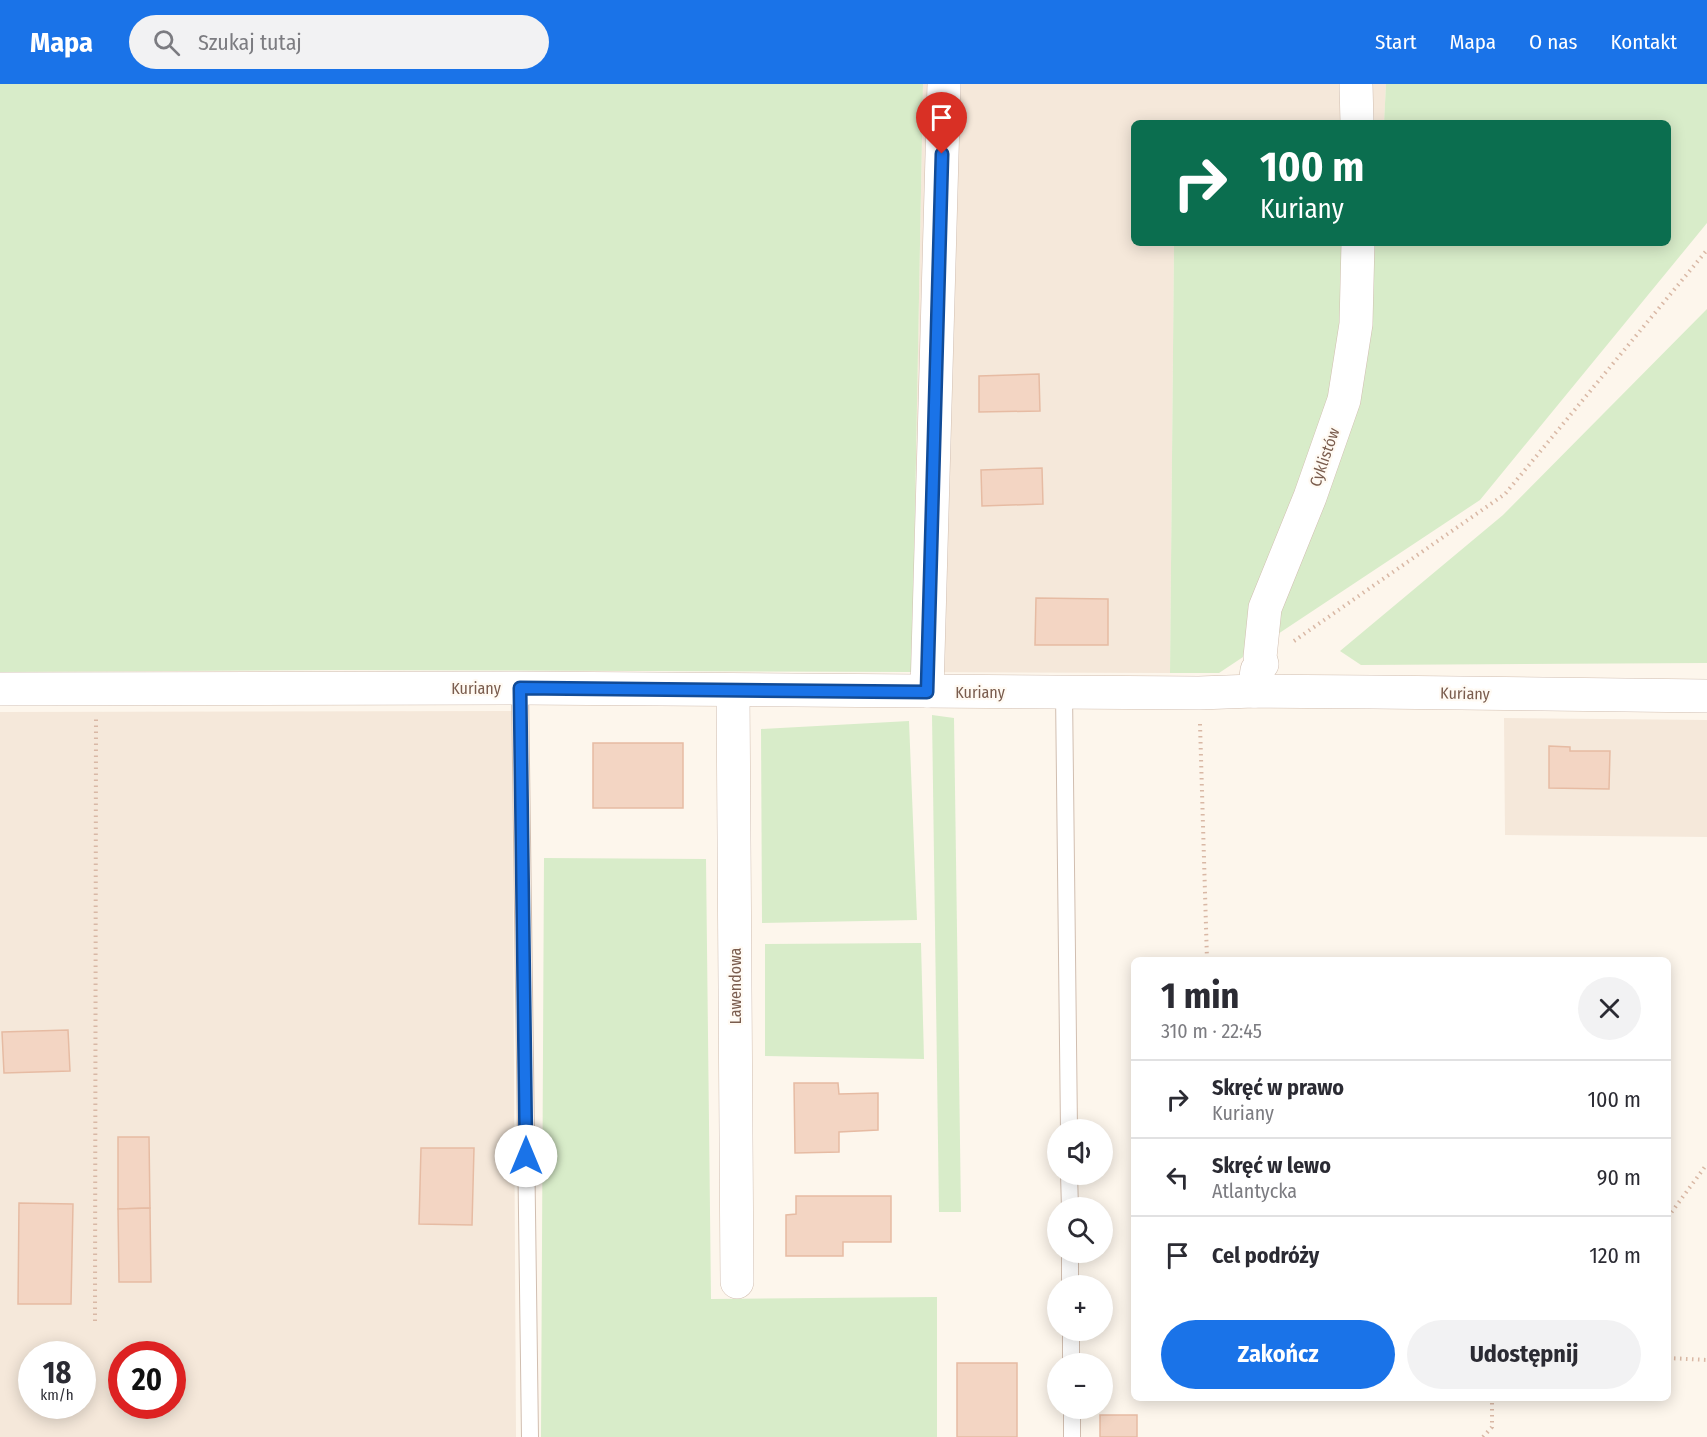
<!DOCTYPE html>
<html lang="pl">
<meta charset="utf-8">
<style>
body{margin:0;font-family:"Fira Sans Condensed",sans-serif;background:#f2f2f3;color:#2b2b33;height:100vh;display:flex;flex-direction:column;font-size:22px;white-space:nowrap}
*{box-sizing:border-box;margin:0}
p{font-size:20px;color:#7c7c81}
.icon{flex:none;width:33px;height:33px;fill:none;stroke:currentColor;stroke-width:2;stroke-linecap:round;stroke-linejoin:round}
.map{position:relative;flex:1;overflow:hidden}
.drawer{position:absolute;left:1131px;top:873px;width:540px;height:444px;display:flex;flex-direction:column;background:#fff;border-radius:9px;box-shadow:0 3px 15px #0003}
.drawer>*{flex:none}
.hud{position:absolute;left:1131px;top:36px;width:540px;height:126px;border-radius:9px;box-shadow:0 3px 15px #0003;background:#0b6e4f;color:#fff;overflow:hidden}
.controls{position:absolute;left:1047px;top:1035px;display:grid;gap:12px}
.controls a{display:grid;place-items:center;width:66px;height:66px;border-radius:50%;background:#fff;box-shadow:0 3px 15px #0003;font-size:30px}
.speed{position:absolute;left:18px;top:1257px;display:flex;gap:12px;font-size:30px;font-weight:700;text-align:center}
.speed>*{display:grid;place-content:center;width:78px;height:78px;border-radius:50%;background:#fff;box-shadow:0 3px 15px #0003;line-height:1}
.speed small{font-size:15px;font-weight:400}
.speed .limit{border:9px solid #d22;background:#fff;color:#111}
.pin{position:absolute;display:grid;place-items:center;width:51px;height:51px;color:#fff;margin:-62px -26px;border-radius:50% 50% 50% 0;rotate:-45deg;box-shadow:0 0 6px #0007}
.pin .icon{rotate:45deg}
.me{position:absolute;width:66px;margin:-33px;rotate:0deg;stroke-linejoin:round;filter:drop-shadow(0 0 4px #0008)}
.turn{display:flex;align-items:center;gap:21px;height:126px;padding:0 30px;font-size:27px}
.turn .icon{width:78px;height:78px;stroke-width:2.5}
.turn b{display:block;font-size:42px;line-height:51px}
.round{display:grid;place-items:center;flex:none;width:63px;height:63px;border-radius:32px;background:#f2f2f3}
.headline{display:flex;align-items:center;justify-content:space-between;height:102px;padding:0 30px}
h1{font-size:36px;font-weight:700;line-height:45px}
.action{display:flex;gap:12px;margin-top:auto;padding:12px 30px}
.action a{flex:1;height:69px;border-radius:36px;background:#1a73e8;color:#fff;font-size:24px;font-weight:700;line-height:69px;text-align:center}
.action a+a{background:#f2f2f3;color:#2b2b33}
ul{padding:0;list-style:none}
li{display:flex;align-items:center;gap:18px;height:78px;padding:0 30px;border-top:2px solid #e1e1e2}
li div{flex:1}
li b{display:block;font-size:22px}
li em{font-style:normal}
header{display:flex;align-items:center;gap:36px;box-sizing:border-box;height:84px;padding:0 30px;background:#1a73e8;color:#fff}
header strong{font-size:28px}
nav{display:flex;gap:33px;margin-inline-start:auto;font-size:21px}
.search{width:420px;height:54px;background:#f2f2f3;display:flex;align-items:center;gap:15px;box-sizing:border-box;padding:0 21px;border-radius:33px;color:#7c7c81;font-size:22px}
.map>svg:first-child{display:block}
.residential{fill:#f5e8da;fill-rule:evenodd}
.green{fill:#d8ecc9}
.building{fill:#f3d5c3;stroke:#e6bba3;stroke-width:1.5}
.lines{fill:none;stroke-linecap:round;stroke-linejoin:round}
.lane-casing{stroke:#d1beb0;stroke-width:18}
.street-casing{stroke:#d1beb0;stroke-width:34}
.path{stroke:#d9b8a5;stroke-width:4;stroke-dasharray:1.5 4.5;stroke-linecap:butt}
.lane{stroke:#fff;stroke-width:16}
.street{stroke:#fff;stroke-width:33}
.route-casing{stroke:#114b97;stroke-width:15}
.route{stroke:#1a73e8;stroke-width:10}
.labels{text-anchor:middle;stroke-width:4.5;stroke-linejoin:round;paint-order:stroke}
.street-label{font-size:16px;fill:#7a5c4d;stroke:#fffaf3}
</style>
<header>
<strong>Mapa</strong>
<div class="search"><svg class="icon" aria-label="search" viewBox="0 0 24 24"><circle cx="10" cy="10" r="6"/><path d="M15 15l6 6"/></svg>Szukaj tutaj</div>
<nav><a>Start</a><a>Mapa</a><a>O nas</a><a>Kontakt</a></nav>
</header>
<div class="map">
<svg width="1707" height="1353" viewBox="0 0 1707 1353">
<rect width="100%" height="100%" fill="#fdf6ec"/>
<!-- residential -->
<g class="residential">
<path d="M923,0H1386L1384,39H1134V159H1174L1170,589L912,588Z"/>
<path d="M512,627L516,1353H0V628ZM32,1270H82V1322H32ZM122,1270H172V1322H122Z"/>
<path d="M1504,634L1707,636V753L1505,751Z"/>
</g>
<!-- green -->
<g class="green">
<path d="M0,0H923L912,588L335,586L0,588Z"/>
<path d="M1386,0H1707V139L1480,416L1219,589H1170L1174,159H1668V39H1384Z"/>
<path d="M1707,225V579L1361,581L1340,567L1503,431Z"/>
<path d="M932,631L954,634L961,1128H939Z"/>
<path d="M909,637L917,836L762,839L761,645Z"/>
<path d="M544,774L706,775L711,1215L937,1213V1353H541Z"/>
<path d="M921,859L924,975L765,972V860Z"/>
</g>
<!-- building -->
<g class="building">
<path d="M1039,290L1040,327L979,328V292Z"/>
<path d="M1042,384L1043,420L982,422L981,386Z"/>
<path d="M1036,514L1108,515V561H1035Z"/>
<rect x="593" y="659" width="90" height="65"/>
<path d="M1549,662L1570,663V667H1610L1609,705L1549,704Z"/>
<path d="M68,946L70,987L4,989L2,948Z"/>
<path d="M794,999H838L839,1010L878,1009V1046L839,1048V1068L795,1069Z"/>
<path d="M118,1053H149L150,1124L118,1125Z"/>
<path d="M421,1064H474L472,1141L419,1140Z"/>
<path d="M796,1112H891V1158H843V1172H786V1131L796,1130Z"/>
<path d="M19,1119L73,1120L71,1220H18Z"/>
<path d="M150,1124L151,1198H119L118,1125Z"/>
<rect x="957" y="1279" width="60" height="74"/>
<rect x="1100" y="1331" width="37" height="22"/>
</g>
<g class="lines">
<defs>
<g id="lane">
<path d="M520,604L530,1353"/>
<path d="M1064,608L1069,1046"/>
<path d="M1069,1090L1070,1124"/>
<path d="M1070,1168V1202"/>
<path d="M1071,1246V1280"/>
<path d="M1072,1324V1353"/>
</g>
<g id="street">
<path d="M1356,0L1357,39"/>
<path d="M0,605L520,604L1199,609L1254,607L1373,608L1707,612"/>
<path d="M733,606L737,1198"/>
<path d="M927,607L944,0"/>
<path d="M1254,607L1257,586L1262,580L1260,573L1265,524L1310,413L1344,316L1356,240L1358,159"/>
</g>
</defs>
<!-- lane casing -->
<use href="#lane" class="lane-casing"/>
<!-- street casing -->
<use href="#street" class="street-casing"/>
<!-- path -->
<g class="path">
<path d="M1294,557L1505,410L1707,166"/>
<path d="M1200,640L1207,876"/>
<path d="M1668,1133L1707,1080"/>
<path d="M95,1237L96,635"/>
<path d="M1668,1274L1707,1276"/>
<path d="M1483,1353L1492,1343V1314"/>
</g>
<!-- lane -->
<use href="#lane" class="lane"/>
<!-- street -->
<use href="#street" class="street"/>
</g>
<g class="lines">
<defs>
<path id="route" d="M526,1072L520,604L927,608L942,70"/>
</defs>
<!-- route casing -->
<use href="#route" class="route-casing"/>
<!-- route -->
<use href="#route" class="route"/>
</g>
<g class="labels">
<!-- street labels -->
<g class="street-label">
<text transform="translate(1324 373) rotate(-71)" y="6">Cyklistów</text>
<text x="476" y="610">Kuriany</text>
<text x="980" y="614">Kuriany</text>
<text transform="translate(1465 609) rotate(1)" y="6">Kuriany</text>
<text transform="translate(735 902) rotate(-90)" y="6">Lawendowa</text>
</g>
</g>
</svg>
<div class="controls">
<a><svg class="icon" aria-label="sound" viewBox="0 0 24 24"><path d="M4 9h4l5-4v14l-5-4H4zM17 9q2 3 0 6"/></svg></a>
<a><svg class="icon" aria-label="search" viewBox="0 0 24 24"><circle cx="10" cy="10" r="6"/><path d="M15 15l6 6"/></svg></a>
<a>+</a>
<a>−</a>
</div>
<div class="speed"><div>18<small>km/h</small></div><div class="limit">20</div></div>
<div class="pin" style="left:942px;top:70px;background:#d93025"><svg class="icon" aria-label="arrive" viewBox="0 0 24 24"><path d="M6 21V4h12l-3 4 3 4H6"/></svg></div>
<svg class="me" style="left:526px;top:1072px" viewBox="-20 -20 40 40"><circle r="19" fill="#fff"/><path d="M0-13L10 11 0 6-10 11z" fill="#1a73e8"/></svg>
<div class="hud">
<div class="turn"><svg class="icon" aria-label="right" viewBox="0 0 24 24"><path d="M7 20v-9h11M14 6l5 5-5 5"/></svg><div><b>100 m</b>Kuriany</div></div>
</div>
<section class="drawer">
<div class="headline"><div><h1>1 min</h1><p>310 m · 22:45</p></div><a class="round"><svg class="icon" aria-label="close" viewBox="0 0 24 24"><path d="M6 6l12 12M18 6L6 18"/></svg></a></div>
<ul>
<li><svg class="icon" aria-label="right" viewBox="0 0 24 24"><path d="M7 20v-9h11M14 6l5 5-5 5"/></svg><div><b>Skręć w prawo</b><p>Kuriany</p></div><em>100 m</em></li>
<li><svg class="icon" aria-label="left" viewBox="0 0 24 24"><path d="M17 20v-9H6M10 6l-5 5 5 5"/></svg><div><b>Skręć w lewo</b><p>Atlantycka</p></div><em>90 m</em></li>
<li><svg class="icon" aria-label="arrive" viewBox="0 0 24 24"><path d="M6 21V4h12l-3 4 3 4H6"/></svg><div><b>Cel podróży</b></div><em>120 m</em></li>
</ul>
<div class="action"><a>Zakończ</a><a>Udostępnij</a></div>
</section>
</div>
